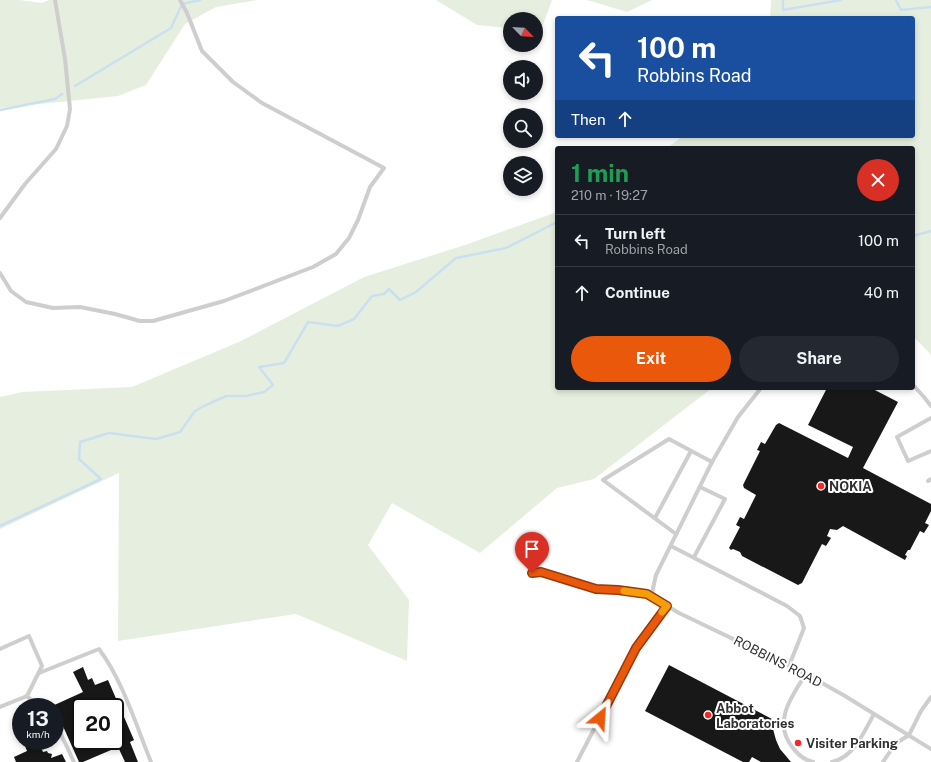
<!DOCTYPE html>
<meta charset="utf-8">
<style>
body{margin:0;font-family:"Public Sans",sans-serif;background:#242831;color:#f1f3f6;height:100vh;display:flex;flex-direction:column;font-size:15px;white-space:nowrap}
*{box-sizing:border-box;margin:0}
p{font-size:13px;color:#9ea1a6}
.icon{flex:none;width:22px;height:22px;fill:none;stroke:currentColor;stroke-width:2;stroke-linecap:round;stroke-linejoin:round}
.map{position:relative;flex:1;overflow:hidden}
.panel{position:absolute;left:555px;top:146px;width:360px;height:244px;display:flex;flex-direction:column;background:#171b24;border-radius:4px;box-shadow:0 2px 6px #0003}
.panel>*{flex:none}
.banner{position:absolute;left:555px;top:16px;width:360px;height:122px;border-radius:4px;box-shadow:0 2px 6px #0003;background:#1a4fa0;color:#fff;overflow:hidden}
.needle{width:26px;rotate:115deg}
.buttons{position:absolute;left:503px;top:12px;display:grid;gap:8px}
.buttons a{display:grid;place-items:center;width:40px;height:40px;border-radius:50%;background:#171b24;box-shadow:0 2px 6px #0003;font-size:20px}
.speed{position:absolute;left:12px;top:698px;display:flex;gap:8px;font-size:20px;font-weight:700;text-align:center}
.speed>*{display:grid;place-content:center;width:52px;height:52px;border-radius:50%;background:#171b24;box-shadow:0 2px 6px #0003;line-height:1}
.speed small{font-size:10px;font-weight:400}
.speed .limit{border:2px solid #111;border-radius:6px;background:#fff;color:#111}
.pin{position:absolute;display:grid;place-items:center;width:34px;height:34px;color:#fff;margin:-41px -17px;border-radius:50% 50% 50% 0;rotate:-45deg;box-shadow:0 0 4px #0007}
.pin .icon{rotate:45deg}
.me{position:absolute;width:44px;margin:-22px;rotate:27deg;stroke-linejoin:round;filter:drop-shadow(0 0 3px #0008)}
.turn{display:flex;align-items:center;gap:14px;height:84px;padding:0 16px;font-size:18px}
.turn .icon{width:52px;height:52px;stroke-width:2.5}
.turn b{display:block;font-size:28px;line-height:34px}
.then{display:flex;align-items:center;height:38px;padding:0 16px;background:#0003;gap:8px;font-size:15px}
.round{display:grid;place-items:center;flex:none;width:42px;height:42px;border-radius:21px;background:#242831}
.head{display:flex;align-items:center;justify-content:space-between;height:68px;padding:0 16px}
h1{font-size:24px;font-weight:700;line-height:30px;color:#1e9e55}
.cta{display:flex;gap:8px;margin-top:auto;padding:8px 16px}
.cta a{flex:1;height:46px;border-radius:24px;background:#ea580c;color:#fff;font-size:16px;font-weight:700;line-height:46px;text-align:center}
.cta a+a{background:#242831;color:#f1f3f6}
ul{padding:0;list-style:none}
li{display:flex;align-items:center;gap:12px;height:52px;padding:0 16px;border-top:1px solid #363941}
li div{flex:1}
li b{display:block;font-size:15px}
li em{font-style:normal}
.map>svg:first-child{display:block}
.green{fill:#e6efdf}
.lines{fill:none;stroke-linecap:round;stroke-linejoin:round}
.stream{stroke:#cadff0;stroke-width:2.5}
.building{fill:#181818;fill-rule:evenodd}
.lane{stroke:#cecece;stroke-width:4}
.route-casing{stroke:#983908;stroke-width:10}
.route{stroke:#ea580c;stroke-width:7}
.slow{stroke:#f59e0b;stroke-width:7}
.poi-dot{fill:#f4282a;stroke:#fff;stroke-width:1.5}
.labels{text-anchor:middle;stroke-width:4;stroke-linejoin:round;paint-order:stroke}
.poi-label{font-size:13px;font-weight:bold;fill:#313131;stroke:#fff;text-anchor:start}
.street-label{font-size:13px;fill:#313131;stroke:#fff}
</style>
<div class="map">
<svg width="931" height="762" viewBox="0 0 931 762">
<rect width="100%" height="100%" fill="#fff"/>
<!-- green -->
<g class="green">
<path d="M0,0H19L42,3L49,0H257L216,7L185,24L146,85L118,96L0,108Z"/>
<path d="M436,0H552L541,30H536V19H510V28L477,25Z"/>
<path d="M587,0H652L627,12Z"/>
<path d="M771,0H931V355L913,336V148H667L683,136H913V18H770Z"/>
<path d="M557,212V388H712L594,479L557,488L480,553L392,503L368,545L409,600L407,661L296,614L118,641L119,473L0,529V397L22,392L132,387L241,341L364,277L465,245Z"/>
</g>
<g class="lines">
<!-- stream -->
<g class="stream">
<path d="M783,0V10L841,0"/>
<path d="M896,0L901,10L931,7"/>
<path d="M75,86L171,28L182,4L200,0"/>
<path d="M0,110L55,99L62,94"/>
<path d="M913,236L931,231"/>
<path d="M0,526L101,479L79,459L80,442L109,433L156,439L180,432L195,411L204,406L226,396H246L264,392L273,385L259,367L284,363L308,322L338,326L354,319L372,296L384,294L389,289L400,300L416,292L456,258L506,248L557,222"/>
</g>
</g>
<!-- building -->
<g class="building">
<path d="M827,388H871L898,402L863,468L931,504V511L925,523L929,525L924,533L920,531L910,550H908L905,555L907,556L905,560L843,526L837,530L830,529L827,536L831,538L826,546L822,544L802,583L798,585L742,556L740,552L733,549L731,550L729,548L740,527L736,525L740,517L744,519L756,495L744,488L743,485L760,451L757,450L761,442L765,444L776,425L779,423L848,458L853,447L808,425Z"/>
<path d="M669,665L772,719L773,729L776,740L780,749L791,762H761L752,757L749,762H743L645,711Z"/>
<path d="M83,667L88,680L92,678L95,685L108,680L134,740L130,742L138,762H125L118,747L83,762H79L58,715L55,716V707H50L83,692L73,672ZM81,707H115V741H81Z"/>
<path d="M37,741H38L43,752L47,751L48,753L52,754L51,758L62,754L66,762H16L14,757L27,751L25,746Z"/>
</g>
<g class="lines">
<!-- lane -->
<g class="lane">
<path d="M0,218L25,184L56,149L67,126L70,109L65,59L55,0"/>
<path d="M0,273L11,291L26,302L53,308L80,307L115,314L140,321H153L224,301L313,267L336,254L349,238L358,220L370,187L384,168L262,103L233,82L202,51L187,13L180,0"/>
<path d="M913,385L924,397L931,406"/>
<path d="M931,418L897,437L908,461L931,451"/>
<path d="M928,481L931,479"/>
<path d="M655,518L691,451"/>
<path d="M676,534L603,480L669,439L712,462"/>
<path d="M671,546L787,606L800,616L804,628L789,666"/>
<path d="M694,557L725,499L700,487"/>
<path d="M532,573L541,572L596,589L618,590L647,594L679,613L806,674L845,696L931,749"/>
<path d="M651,597L656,575L712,462L738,417L761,388"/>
<path d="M0,649L29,636L42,666L27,696L0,707"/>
<path d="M39,673L99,649C123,681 136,725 151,762"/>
<path d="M806,674C791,697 772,723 793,748C798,755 805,760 813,762"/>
<path d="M27,696L38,707"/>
<path d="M55,725L58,728L74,762"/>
<path d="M577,762L636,648L667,606"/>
<path d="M832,762C854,757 864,732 874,714"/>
<path d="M883,762L895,744L909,735L921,711L931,697"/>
</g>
</g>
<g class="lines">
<defs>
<path id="route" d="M532,573L541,572L596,589L618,590L647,594L667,606L636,648L600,718"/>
</defs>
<!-- route casing -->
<use href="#route" class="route-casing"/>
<!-- route -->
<use href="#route" class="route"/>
<!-- slow -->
<path class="slow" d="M624,591L647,594L667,606L662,612"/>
</g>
<!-- markers -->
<g class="poi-dot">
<circle cx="821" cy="486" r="4"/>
<circle cx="708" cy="715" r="4"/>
<circle cx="798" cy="743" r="4"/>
</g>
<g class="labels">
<!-- poi labels -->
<g class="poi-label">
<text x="829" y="491">NOKIA</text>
<text x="716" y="713">Abbot<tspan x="716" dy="15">Laboratories</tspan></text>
<text x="806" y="748">Visiter Parking</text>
</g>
<!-- street labels -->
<g class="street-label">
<text transform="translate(778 661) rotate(27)" y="5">ROBBINS ROAD</text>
</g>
</g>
</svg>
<div class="buttons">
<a><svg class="needle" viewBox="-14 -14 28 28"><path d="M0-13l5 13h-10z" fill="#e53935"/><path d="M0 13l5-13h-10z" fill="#9ea1a6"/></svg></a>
<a><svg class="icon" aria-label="sound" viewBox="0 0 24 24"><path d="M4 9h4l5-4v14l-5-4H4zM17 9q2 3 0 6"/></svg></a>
<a><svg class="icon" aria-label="search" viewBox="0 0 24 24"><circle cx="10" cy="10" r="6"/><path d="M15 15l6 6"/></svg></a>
<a><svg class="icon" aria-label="layers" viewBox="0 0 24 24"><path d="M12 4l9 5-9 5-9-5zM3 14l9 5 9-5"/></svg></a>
</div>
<div class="speed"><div>13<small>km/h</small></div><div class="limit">20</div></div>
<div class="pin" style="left:532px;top:573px;background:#d93025"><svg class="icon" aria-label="arrive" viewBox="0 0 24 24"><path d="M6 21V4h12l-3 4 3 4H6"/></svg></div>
<svg class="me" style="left:600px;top:718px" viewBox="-20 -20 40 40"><path d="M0-17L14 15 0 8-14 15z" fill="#ea580c" stroke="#fff" stroke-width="4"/></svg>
<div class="banner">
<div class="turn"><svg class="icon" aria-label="left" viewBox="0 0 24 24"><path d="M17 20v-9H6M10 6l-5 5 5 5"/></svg><div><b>100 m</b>Robbins Road</div></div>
<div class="then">Then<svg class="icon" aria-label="ahead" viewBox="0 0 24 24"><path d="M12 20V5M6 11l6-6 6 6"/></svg></div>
</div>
<section class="panel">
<div class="head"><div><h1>1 min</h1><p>210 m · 19:27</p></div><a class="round" style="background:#d93025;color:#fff"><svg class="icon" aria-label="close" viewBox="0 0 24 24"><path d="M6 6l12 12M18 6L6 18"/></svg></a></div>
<ul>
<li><svg class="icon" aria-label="left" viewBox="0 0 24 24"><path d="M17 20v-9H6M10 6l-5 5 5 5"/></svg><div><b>Turn left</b><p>Robbins Road</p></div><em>100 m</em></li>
<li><svg class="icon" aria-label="ahead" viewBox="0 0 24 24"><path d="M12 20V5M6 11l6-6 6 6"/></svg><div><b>Continue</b></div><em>40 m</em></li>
</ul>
<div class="cta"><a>Exit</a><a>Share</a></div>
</section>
</div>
